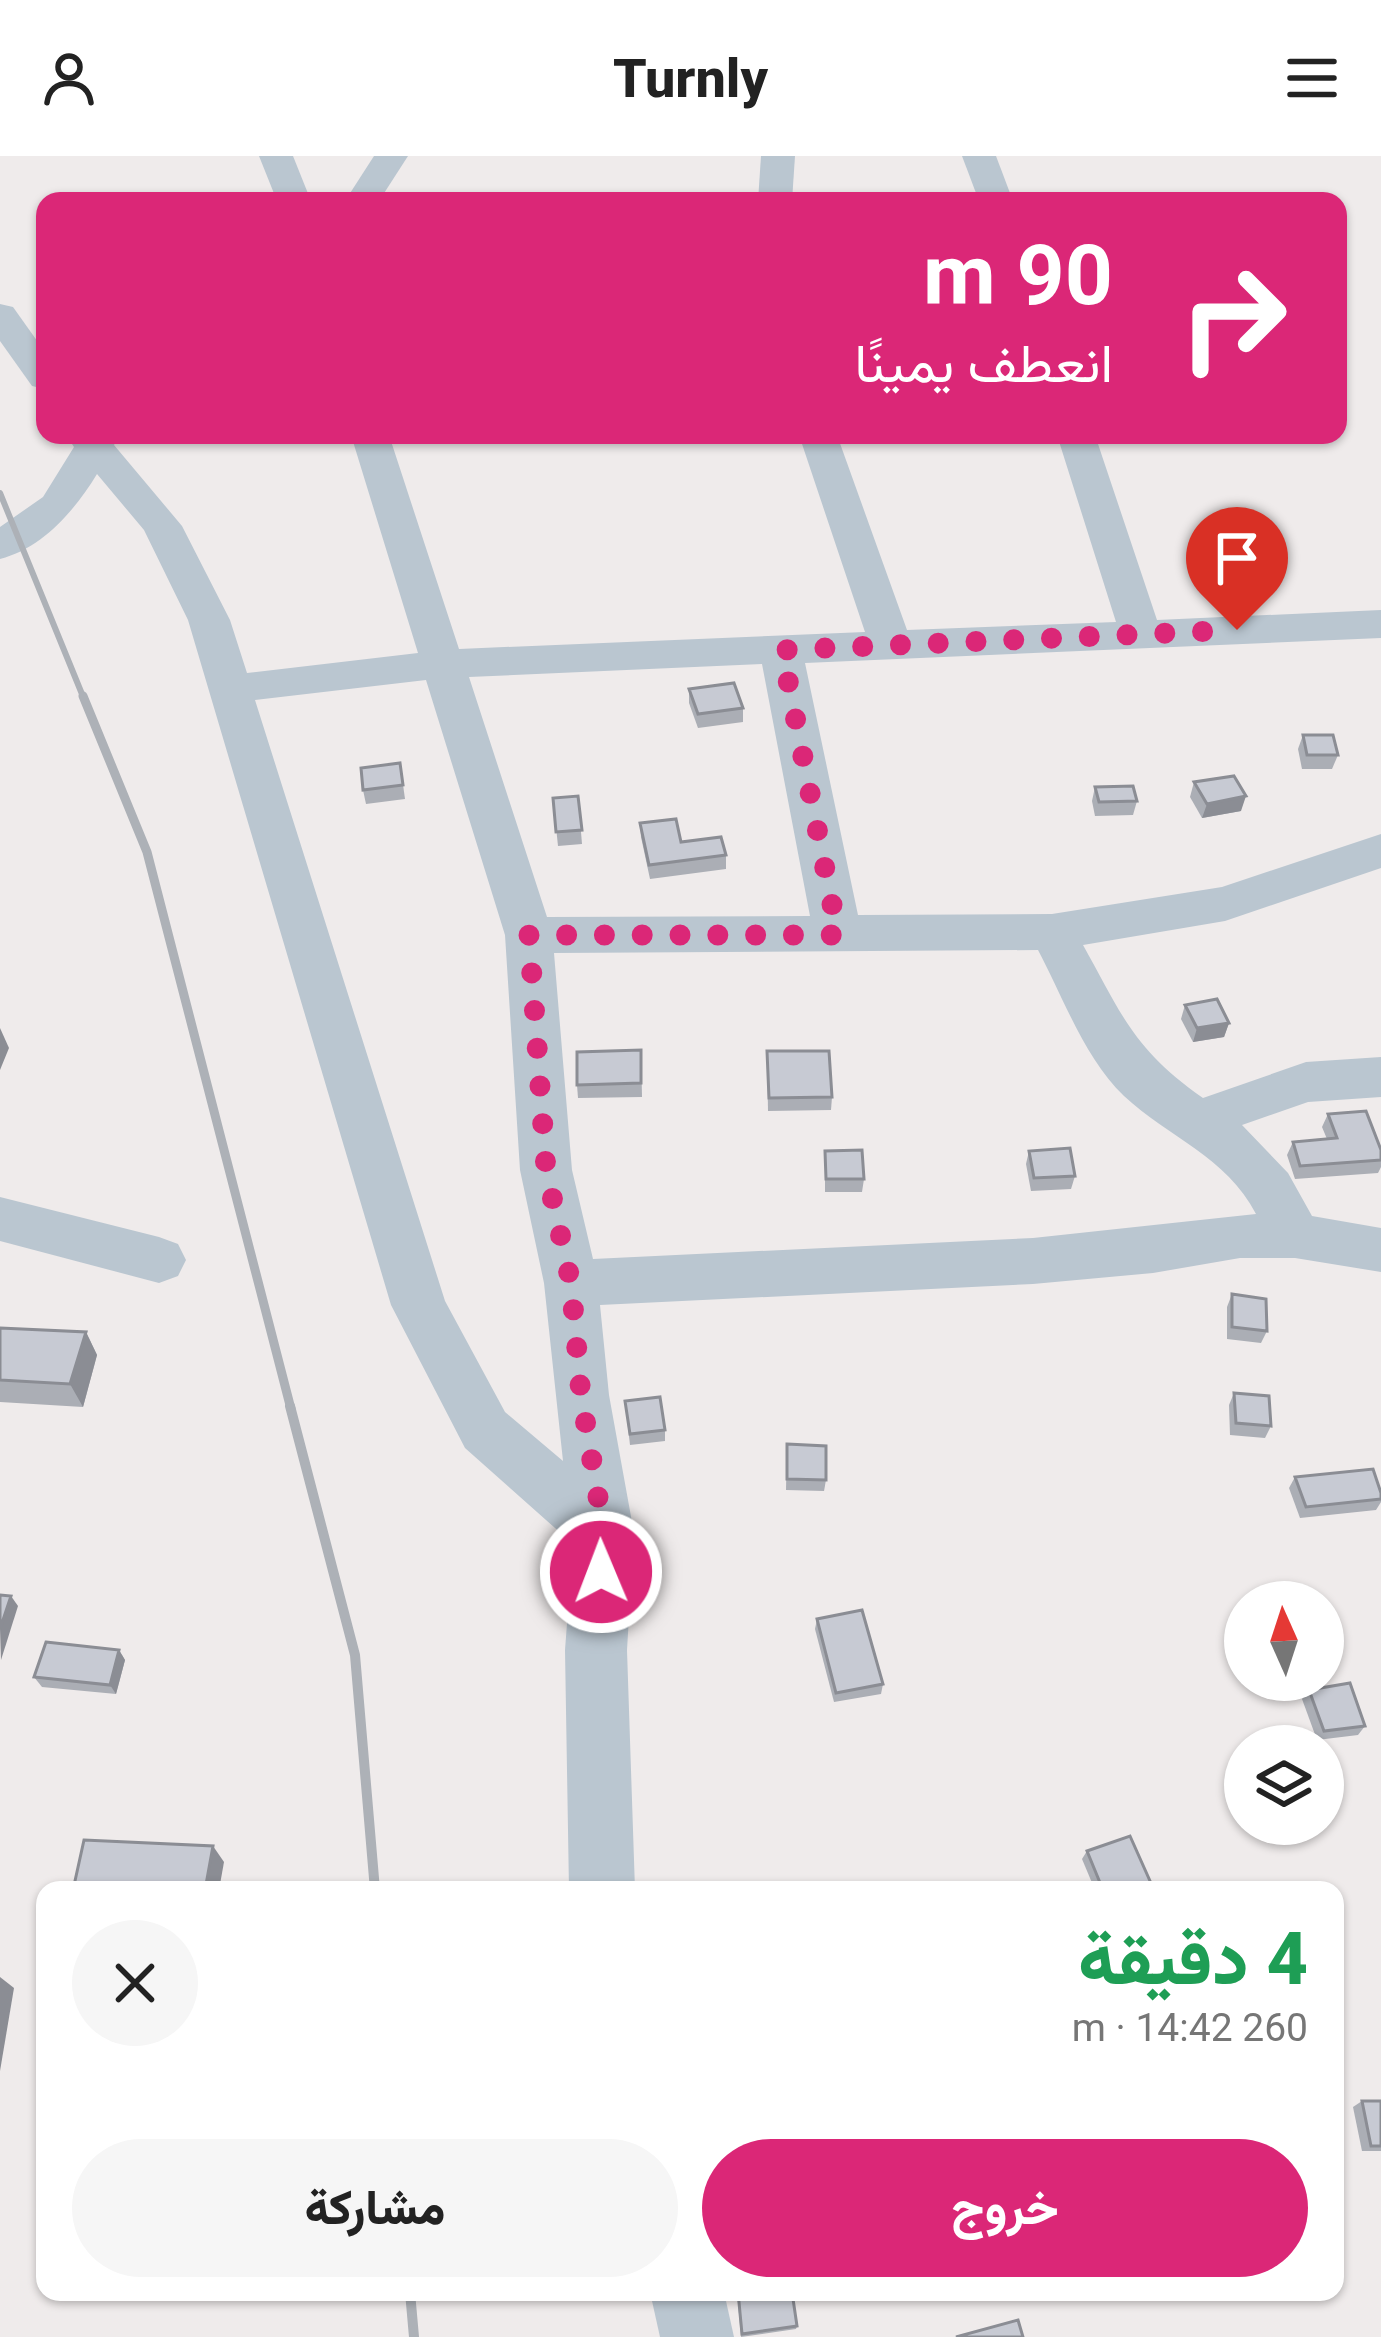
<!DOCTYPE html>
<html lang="ar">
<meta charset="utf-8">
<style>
body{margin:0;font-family:Roboto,Vazirmatn,sans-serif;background:#f6f6f6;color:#222;direction:rtl;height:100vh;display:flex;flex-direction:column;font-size:45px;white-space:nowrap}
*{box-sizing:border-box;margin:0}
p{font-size:39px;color:#767676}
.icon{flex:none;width:66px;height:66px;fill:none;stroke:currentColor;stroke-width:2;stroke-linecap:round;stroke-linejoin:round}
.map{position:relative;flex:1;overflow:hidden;direction:ltr}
.sheet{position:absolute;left:36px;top:1725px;width:1308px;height:420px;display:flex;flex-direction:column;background:#fff;border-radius:24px;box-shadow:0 3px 9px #0004;direction:rtl}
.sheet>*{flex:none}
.hud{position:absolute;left:36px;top:36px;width:1311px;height:252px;border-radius:24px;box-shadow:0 3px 9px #0004;direction:rtl;background:#db2777;color:#fff;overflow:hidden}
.needle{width:78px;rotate:357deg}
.tools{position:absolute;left:1224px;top:1425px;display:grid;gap:24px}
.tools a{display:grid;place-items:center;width:120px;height:120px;border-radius:50%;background:#fff;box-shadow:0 3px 9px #0004;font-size:60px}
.pin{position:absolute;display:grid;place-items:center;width:102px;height:102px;color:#fff;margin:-123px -51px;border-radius:50% 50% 50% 0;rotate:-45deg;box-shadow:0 0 12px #0007}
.pin .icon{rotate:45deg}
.me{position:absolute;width:132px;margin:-66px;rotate:359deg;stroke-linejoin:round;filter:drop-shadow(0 0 9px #0008)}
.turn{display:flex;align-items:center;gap:42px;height:252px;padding:0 36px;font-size:54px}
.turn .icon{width:156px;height:156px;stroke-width:2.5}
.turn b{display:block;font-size:84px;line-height:102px}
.round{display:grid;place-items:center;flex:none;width:126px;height:126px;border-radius:63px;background:#f6f6f6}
.overview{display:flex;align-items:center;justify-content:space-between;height:204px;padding:0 36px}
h1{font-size:72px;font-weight:800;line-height:90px;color:#1e9e55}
.primary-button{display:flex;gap:24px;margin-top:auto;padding:24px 36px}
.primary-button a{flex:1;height:138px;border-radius:72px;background:#db2777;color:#fff;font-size:48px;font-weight:800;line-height:138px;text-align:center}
.primary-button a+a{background:#f6f6f6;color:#222}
header{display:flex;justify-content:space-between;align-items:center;height:156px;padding:0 36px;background:#fff;font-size:54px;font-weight:800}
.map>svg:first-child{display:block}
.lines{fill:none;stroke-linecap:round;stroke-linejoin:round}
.street{fill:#bac6d0;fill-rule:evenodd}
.rail-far2{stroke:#adb1b7;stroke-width:6}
.rail-far1{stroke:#adb1b7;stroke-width:9}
.rail{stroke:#adb1b7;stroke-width:10}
.wall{fill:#abaeb5}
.shaded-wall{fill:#8b8d94}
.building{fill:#c7cad3;stroke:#8b8d94;stroke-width:3}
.route{stroke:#db2777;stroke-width:21;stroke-dasharray:0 37.8}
</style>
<header><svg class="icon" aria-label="menu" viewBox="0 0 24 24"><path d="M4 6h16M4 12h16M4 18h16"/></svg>Turnly<svg class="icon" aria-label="person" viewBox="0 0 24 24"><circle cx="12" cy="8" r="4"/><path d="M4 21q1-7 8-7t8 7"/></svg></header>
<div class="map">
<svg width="1381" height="2181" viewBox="0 0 1381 2181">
<rect width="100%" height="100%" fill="#efebeb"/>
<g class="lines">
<!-- street -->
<g class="street">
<path d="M259,0H293L311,45H277Z"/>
<path d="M374,0H408L379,45H345Z"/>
<path d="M761,0H795L792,45H758Z"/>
<path d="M962,0H996L1013,45H979Z"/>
<path d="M0,148L13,151L45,196V233L32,230L0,185Z"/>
<path d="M66,279H120L114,289L182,370L230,464L247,517L418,497L351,279H389L459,493L865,476L799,279H837L907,474L1116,466L1057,279H1095L1157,464L1381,454V482L805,507L858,759L1052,758L1222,731L1381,678V712L1225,765L1083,789C1122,859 1134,894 1203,942L1306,906L1381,901V941L1308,946L1242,969L1288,1017L1312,1060L1381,1072V1116L1295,1102H1240L1153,1117L1033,1128L600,1149L609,1239L634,1377L627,1494L635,1734H569L565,1494L573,1388L465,1292L391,1149L188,464L144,374L97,318C75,354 43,392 0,403V371L43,341L74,291ZM762,508L810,760L547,761L469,521ZM426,524L505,779L520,1014L544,1127L563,1305L505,1256L445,1145L255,544ZM1038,794C1063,841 1085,903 1124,940C1169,982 1226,1000 1256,1058L1033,1082L593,1103L572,1014L554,797Z"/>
<path d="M0,1041L159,1081L178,1088L186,1104L178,1120L159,1127L0,1085Z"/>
<path d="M650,2136H724L734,2181H660Z"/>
</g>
<!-- rail-far2 -->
<path class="rail-far2" d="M0,337L84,543"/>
<!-- rail-far1 -->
<path class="rail-far1" d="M83,540L147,696L291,1253"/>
<!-- rail -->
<g class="rail">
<path d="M290,1250L355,1499L375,1734"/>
<path d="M410,2136L414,2181"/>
</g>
</g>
<!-- wall -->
<g class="wall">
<path d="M689,533L743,552V566L698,572L689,547Z"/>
<path d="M1303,579L1338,599L1332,613H1302L1298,593Z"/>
<path d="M400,607L405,643L366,648L363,634Z"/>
<path d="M1194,626L1241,655L1202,662L1190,641Z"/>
<path d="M1095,631L1137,645L1133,659L1095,660L1092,645Z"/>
<path d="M578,640L582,688L558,690L553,642Z"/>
<path d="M640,667L681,686L726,699V713L650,723L641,681Z"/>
<path d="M1185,849L1229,867L1224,881L1193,886L1181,863Z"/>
<path d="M641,894L642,941L578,942L577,929Z"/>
<path d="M767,895L832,941L831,954L768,955Z"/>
<path d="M1328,958L1381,994V1011L1378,1017L1295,1023L1287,999L1293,986L1327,983L1322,971Z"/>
<path d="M825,995L864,1023L862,1036H825Z"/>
<path d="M1029,995L1075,1020L1071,1033L1031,1035L1026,1008Z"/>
<path d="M1232,1138L1267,1175L1261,1187L1227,1183V1151Z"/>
<path d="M0,1172L86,1176L97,1199L83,1251L0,1246Z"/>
<path d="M1234,1237L1271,1270L1265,1282L1230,1279L1229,1249Z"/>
<path d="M625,1245L665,1274V1285L630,1289Z"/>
<path d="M787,1288L826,1324L824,1335L786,1334Z"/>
<path d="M1295,1321L1381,1337V1346L1376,1354L1300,1362L1289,1332Z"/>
<path d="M817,1463L883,1528L881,1538L834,1546L815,1473Z"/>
<path d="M119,1494L125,1504L116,1538L42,1531L34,1521Z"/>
<path d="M1309,1534L1365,1570L1358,1579L1317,1584L1302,1543Z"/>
<path d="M1087,1695L1154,1734H1095L1082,1703Z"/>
<path d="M1362,1945H1381V1995H1362L1353,1951Z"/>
<path d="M737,2136H792L797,2170L796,2173L741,2181Z"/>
</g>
<!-- shaded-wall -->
<g class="shaded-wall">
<path d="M1246,640L1241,655L1202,662L1207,648Z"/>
<path d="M1229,867L1224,881L1193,886L1197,872Z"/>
<path d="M0,872L9,892L0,914Z"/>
<path d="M86,1176L97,1199L83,1251L70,1228Z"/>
<path d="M11,1440L18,1450L1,1504L0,1473Z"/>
<path d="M119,1494L125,1504L116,1538L110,1529Z"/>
<path d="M213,1690L224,1706L219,1734H205Z"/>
<path d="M0,1821L14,1832L0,1915Z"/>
</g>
<!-- building -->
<g class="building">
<path d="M734,527L743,552L698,558L689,533Z"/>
<path d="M1303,579H1333L1338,599H1307Z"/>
<path d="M400,607L403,629L363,634L361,612Z"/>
<path d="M1234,620L1246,640L1207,648L1194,626Z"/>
<path d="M1133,630L1137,645L1099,646L1095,631Z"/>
<path d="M578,640L582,674L556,676L553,642Z"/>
<path d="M676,663L681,686L721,681L726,699L649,709L640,667Z"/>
<path d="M1217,843L1229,867L1197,872L1185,849Z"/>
<path d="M641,894V927L577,929V896Z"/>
<path d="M767,895H829L832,941L769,942Z"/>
<path d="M1366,955L1381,994V1004L1300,1010L1293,986L1337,982L1328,958Z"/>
<path d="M1070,992L1075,1020L1034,1022L1029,995Z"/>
<path d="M862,994L864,1023H826L825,995Z"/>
<path d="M1232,1138L1266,1143L1267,1175L1232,1171Z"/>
<path d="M0,1172L86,1176L70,1228L0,1224Z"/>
<path d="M1234,1237L1269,1240L1271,1270L1236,1267Z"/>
<path d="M660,1241L665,1274L630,1278L625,1245Z"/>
<path d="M787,1288L826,1290V1324L787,1323Z"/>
<path d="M1373,1313L1381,1337V1343L1306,1351L1295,1321Z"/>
<path d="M0,1439L11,1440L0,1473Z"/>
<path d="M862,1454L883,1528L836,1537L817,1463Z"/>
<path d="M46,1486L119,1494L110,1529L34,1521Z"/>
<path d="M1350,1527L1365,1570L1324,1575L1309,1534Z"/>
<path d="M1130,1680L1154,1734H1103L1087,1695Z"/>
<path d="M84,1684L213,1690L205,1734H73Z"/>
<path d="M1362,1945H1381V1990H1371Z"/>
<path d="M738,2136H792L797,2170L742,2178Z"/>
<path d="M1018,2164L1023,2181H956Z"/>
</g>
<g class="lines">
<!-- route -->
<path class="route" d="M601,1416L604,1377L581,1239L571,1127L546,1013L529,779H838L782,494L1237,474"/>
</g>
</svg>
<div class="tools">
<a><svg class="needle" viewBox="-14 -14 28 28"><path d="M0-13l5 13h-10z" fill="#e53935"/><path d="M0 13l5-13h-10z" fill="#767676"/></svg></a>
<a><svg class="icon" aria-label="layers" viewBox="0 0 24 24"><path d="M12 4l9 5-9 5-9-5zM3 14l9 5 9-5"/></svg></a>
</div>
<div class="pin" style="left:1237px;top:474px;background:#d93025"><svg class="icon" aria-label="arrive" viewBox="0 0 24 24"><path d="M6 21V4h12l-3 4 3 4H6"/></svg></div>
<svg class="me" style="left:601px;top:1416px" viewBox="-20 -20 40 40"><circle r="17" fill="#db2777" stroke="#fff" stroke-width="3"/><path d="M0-11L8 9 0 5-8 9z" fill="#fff"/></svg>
<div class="hud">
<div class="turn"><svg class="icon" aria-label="right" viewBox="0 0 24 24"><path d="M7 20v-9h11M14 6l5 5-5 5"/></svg><div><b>90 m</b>انعطف يمينًا</div></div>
</div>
<section class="sheet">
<div class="overview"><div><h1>4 دقيقة</h1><p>260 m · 14:42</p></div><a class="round"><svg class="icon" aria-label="close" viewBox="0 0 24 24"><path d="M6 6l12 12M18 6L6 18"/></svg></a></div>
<div class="primary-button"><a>خروج</a><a>مشاركة</a></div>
</section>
</div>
